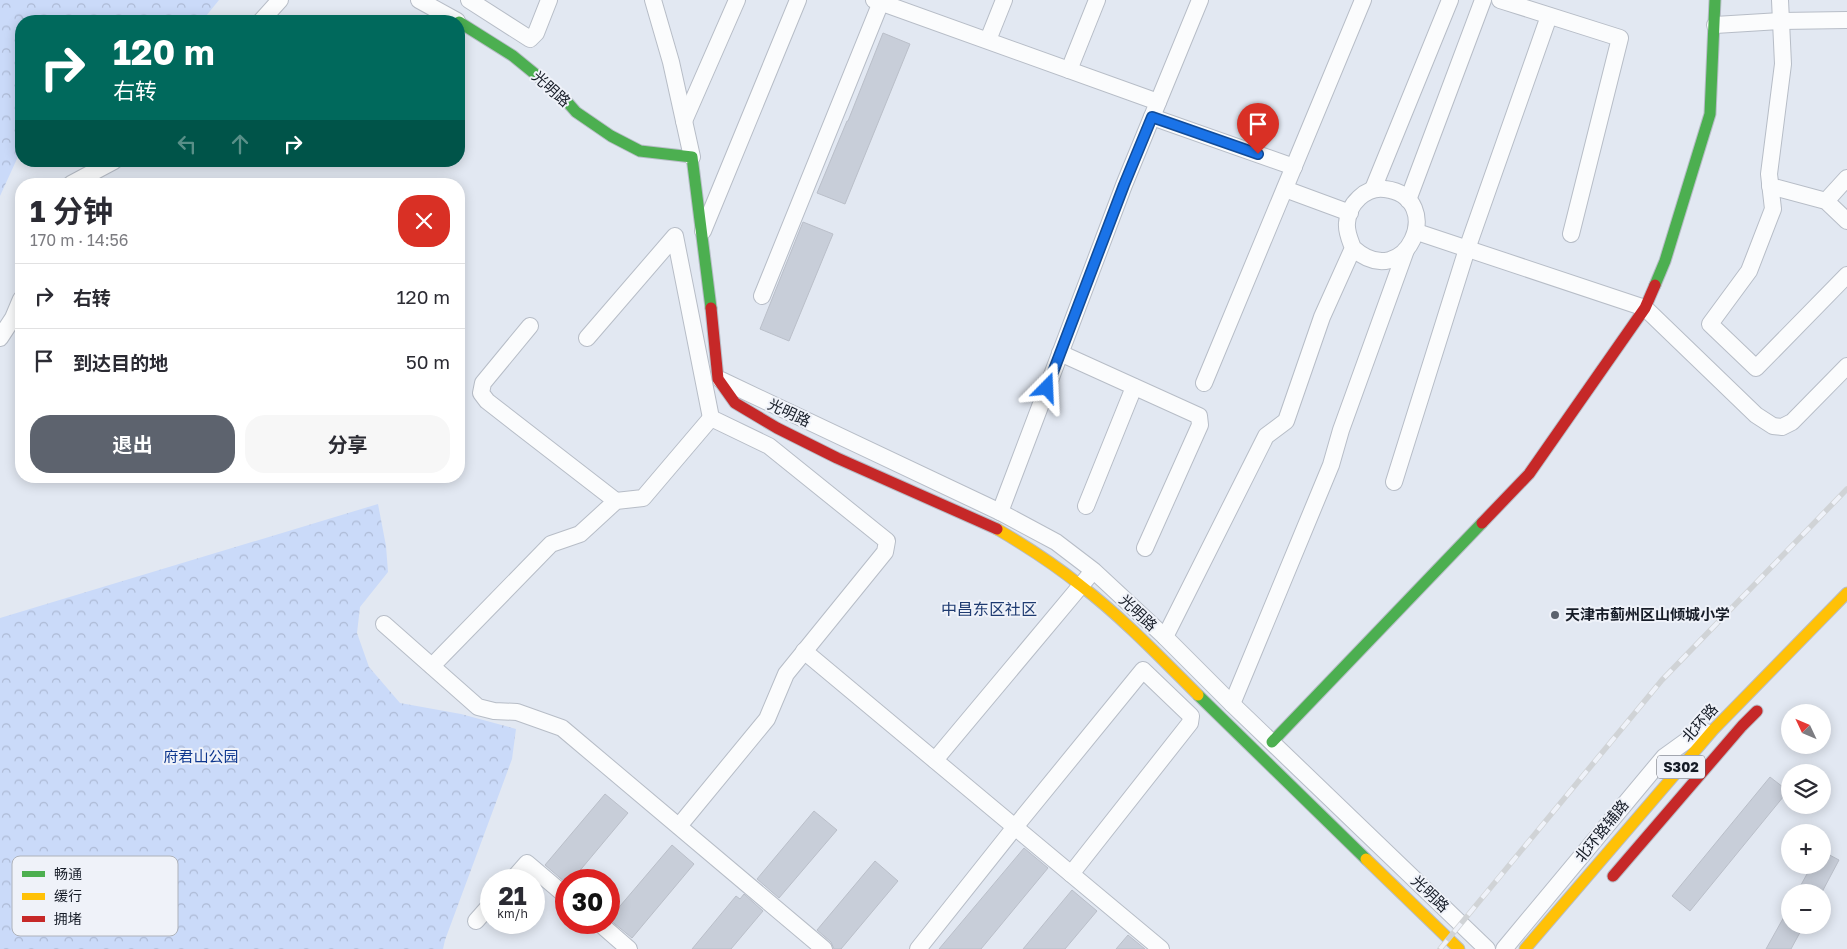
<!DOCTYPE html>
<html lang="zh">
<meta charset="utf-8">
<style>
body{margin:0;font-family:"Golos Text","Noto Sans SC",sans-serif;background:#f7f7f7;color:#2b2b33;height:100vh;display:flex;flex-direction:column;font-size:19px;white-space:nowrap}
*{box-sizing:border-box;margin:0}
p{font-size:16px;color:#7c7c81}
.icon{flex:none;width:28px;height:28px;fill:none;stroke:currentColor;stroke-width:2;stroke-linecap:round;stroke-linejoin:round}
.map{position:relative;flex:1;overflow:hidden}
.drawer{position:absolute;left:15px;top:178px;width:450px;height:305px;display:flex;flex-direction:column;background:#fff;border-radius:20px;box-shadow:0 2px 12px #0003}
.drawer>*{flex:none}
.hud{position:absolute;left:15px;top:15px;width:450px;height:152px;border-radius:20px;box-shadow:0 2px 12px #0003;background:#00695c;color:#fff;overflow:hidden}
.needle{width:32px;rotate:314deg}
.controls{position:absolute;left:1781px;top:704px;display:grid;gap:10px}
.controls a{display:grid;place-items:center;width:50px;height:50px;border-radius:50%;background:#fff;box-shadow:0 2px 12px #0003;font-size:25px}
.speed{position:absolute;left:480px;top:869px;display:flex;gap:10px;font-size:25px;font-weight:700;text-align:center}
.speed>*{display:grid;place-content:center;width:65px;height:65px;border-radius:50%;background:#fff;box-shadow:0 2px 12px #0003;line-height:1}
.speed small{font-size:12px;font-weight:400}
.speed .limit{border:8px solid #d22;background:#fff;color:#111}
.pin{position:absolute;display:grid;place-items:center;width:42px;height:42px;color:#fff;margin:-51px -21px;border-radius:50% 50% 50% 0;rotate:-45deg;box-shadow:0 0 5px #0007}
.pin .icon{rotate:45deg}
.me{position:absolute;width:55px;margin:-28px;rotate:21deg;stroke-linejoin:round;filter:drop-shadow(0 0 4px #0008)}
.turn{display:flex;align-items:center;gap:18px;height:105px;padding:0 15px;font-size:22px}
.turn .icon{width:65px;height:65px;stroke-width:2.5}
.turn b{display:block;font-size:35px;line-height:42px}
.lanes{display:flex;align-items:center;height:48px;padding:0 15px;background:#0003;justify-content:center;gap:25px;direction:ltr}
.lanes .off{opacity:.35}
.round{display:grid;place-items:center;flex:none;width:52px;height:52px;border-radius:20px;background:#f7f7f7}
.headline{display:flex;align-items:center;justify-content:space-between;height:85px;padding:0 15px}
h1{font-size:30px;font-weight:700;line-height:38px}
.primary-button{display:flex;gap:10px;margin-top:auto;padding:10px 15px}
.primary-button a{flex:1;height:58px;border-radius:20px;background:#5d636e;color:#fff;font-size:20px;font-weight:700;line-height:58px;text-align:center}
.primary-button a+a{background:#f7f7f7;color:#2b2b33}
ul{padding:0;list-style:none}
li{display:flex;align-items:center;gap:15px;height:65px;padding:0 15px;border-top:1px solid #e1e1e2}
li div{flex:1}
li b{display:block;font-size:19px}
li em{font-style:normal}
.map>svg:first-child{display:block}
.forest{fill:url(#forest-crowns)}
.building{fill:#c8ced9;stroke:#babfc9}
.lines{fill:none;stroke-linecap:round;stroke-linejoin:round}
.street-casing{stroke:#b7bdc7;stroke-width:18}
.fast-casing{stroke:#b7bdc7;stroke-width:13}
.slow-casing{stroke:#b7bdc7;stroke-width:13}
.jam-casing{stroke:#b7bdc7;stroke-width:13}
.street{stroke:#fbfcfd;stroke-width:16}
.fast{stroke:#4caf50;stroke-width:11}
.slow{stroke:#ffc107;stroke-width:11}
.jam{stroke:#c62828;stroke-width:11}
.rail-casing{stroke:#d0d3d6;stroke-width:5.5}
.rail{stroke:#eff2f9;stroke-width:4;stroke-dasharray:11;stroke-linecap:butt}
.route-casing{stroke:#114b97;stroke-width:12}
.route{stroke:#1a73e8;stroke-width:9}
.poi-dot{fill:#5d636e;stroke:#eff2f9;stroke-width:2}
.labels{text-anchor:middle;stroke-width:4;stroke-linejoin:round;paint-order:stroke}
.shield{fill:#eff2f9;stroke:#575c66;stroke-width:1}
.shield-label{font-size:14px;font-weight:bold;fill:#161c27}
.street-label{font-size:15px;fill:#161c27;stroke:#eff2f9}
.poi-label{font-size:15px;font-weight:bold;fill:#161c27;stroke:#eff2f9;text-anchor:start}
.park-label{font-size:15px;fill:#0e378e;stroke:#eff2f9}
.neighbourhood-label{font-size:16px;fill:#1f3b71;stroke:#eff2f9}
.key{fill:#eff2f9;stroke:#aeb2ba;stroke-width:1}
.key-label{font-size:14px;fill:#161c27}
</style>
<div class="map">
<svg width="1847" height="949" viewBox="0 0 1847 949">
<defs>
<pattern id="forest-crowns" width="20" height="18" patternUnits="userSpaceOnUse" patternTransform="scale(1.25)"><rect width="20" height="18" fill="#cadaf9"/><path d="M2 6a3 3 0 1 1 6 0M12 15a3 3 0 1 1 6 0" fill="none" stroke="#adbad5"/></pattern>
</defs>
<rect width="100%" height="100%" fill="#e2e8f2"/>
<!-- forest -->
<g class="forest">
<path d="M0,0H219L202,21H21V150L0,196Z"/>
<path d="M378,504L386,546L388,572L360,607L357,633L369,667L400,703L461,714L516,729L512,759L445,940L443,949H0V618Z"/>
</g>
<!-- building -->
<g class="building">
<path d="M883,33L910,44L845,204L817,193L847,121H848Z"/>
<path d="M803,222L833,234L789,341L760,329Z"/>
<path d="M1770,777L1788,791L1690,911L1672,896Z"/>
<path d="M605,794L628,813L572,880H566V883L545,865Z"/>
<path d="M814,811L837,830L779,898L757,879Z"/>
<path d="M672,845L694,864L632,938L609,919Z"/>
<path d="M1024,848L1048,868L981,949H939Z"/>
<path d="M1822,851L1839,860L1822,892H1797L1812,865H1822Z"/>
<path d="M875,861L898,881L841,949H834L831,942L817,930Z"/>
<path d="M1072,890L1097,911L1065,949H1023Z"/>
<path d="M744,894L763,911L731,949H692L736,896L740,899Z"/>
<path d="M1790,906V925H1804L1791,949H1766Z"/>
<path d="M1128,935L1145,949H1116Z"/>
</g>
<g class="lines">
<defs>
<g id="street">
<path d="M419,0L457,21"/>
<path d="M469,0L530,39L536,33L549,0"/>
<path d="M653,0L671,62L692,157"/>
<path d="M874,0L1158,102"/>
<path d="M1500,0L1620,38L1571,234"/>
<path d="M1780,0L1783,64L1769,174L1773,209L1749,271L1710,324L1756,368L1847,275"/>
<path d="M261,21L280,0"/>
<path d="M1715,25L1781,21L1847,20"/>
<path d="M988,40L1004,0"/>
<path d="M1069,70L1097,0"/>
<path d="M1152,117L1294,167"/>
<path d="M684,121L737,0"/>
<path d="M71,184L114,161"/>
<path d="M1770,186L1826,201L1847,221"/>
<path d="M1285,189L1350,213"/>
<path d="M1373,189L1450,0"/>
<path d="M1408,200L1483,0"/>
<path d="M1826,201L1847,178"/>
<path d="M703,231L798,0"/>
<path d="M1417,232L1645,308L1756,415L1773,426L1782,427L1792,422L1847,366"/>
<path d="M762,296L881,2"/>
<path d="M530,326L483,383L481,393L487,401L616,501"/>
<path d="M0,338L13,318L21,299"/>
<path d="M587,338L675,236L711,418L769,446L887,541L885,552L786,674L767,719L679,826"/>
<path d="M1060,353L1199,416L1200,425L1145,548"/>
<path d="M721,380L1000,512L1056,542L1094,571L1165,637L1232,704L1487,949"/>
<path d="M1204,383L1363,0"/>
<path d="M1394,482L1467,249L1549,16"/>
<path d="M1086,506L1134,387"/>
<path d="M1000,512L1124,185L1200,0"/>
<path d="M384,624L478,707L494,711L517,712L562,728L824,949"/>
<path d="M1165,637L1266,436L1286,421L1322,317L1353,248C1350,240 1346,232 1347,223C1348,204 1366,186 1385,189C1448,197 1406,296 1353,248"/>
<path d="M804,651L1161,949"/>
<path d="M432,666L551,544L580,534L616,501L643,498L711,418"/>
<path d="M1232,704L1331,465L1341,430L1406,250"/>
<path d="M935,760L1088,577"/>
<path d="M512,880L527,863L566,896"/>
<path d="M476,921L491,904"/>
<path d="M598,922L629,949"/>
<path d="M918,949L1015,827L1143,670L1191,716L1190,723L1071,874"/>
<path d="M1504,949L1664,757L1689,739L1706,732"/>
</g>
<g id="fast">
<path d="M459,22L513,56L562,96L576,112L611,136L640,151L692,157L711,308"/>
<path d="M1655,285L1665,261L1710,114L1715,0"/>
<path d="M1198,695L1366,859"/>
<path d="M1272,742L1482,523"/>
</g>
<g id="slow">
<path d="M997,529C1026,546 1054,564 1080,585C1123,618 1160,657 1198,695"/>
<path d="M1366,859L1459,949"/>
<path d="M1525,949L1713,730L1847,593"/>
</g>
<g id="jam">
<path d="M711,308L718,379L735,403L777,428L837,458L997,529"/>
<path d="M1482,523L1529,474L1645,308L1655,285"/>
<path d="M1613,876L1742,726L1757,711"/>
</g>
</defs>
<!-- street casing -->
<use href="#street" class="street-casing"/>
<!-- fast casing -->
<use href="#fast" class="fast-casing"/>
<!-- slow casing -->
<use href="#slow" class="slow-casing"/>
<!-- jam casing -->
<use href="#jam" class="jam-casing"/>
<!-- street -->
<use href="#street" class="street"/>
<!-- fast -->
<use href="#fast" class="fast"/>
<!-- slow -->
<use href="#slow" class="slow"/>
<!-- jam -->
<use href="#jam" class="jam"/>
<defs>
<path id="rail" d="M1440,949L1662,680L1847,489"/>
</defs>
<!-- rail casing -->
<use href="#rail" class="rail-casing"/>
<!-- rail -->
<use href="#rail" class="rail"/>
</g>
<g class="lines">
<defs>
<path id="route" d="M1047,388L1124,185L1152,117L1258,154"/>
</defs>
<!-- route casing -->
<use href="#route" class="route-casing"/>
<!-- route -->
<use href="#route" class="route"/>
</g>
<!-- markers -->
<circle class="poi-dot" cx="1555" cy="615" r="5"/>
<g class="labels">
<!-- shield labels -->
<rect class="shield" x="1657" y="755.5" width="48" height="23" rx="4"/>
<g class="shield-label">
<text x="1681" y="772">S302</text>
</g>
<!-- street labels -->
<g class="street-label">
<text transform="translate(551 89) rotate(42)" y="5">光明路</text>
<text transform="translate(789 413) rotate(25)" y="5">光明路</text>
<text transform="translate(1138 613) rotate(43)" y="5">光明路</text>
<text transform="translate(1700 723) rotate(-48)" y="5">北环路</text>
<text transform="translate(1602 831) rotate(-51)" y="5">北环路辅路</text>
<text transform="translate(1430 894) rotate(44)" y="5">光明路</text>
</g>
<!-- poi labels -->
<g class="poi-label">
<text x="1565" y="620">天津市蓟州区山倾城小学</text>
</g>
<!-- park labels -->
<g class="park-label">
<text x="201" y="762">府君山公园</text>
</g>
<!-- neighbourhood labels -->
<g class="neighbourhood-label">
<text x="989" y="615">中昌东区社区</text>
</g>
</g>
<!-- legend -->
<rect x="12" y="856" width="166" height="80" rx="8" class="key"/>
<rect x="22" y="871" width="23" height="6" fill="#4caf50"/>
<rect x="22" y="893" width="23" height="7" fill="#ffc107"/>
<rect x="22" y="916" width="23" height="6" fill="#c62828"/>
<g class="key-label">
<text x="54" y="879">畅通</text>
<text x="54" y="901">缓行</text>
<text x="54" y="924">拥堵</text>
</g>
</svg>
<div class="controls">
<a><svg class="needle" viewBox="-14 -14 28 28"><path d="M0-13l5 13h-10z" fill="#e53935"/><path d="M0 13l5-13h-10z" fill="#7c7c81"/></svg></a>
<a><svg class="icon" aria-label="layers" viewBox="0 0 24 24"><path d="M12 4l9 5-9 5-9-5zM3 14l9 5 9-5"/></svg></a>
<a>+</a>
<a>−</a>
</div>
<div class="speed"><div>21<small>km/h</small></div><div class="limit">30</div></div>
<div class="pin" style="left:1258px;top:154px;background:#d93025"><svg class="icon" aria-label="arrive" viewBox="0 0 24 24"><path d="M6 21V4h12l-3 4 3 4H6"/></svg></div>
<svg class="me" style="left:1047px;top:388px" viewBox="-20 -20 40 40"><path d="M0-17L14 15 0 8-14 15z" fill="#1a73e8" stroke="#fff" stroke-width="4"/></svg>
<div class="hud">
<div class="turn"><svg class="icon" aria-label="right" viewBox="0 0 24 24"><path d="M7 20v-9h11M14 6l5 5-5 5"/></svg><div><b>120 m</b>右转</div></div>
<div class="lanes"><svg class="icon off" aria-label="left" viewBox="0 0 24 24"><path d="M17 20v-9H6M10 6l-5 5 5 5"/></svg><svg class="icon off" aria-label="ahead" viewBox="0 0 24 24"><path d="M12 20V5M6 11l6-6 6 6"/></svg><svg class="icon" aria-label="right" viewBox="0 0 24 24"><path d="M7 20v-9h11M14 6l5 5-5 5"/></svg></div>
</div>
<section class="drawer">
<div class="headline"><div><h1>1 分钟</h1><p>170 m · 14:56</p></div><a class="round" style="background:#d93025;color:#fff"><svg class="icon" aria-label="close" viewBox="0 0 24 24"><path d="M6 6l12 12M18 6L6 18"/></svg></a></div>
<ul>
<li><svg class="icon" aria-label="right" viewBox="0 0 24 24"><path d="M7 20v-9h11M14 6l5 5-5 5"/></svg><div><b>右转</b></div><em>120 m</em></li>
<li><svg class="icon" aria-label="arrive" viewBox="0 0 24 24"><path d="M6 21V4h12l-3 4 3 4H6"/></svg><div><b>到达目的地</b></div><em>50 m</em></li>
</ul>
<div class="primary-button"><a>退出</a><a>分享</a></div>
</section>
</div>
